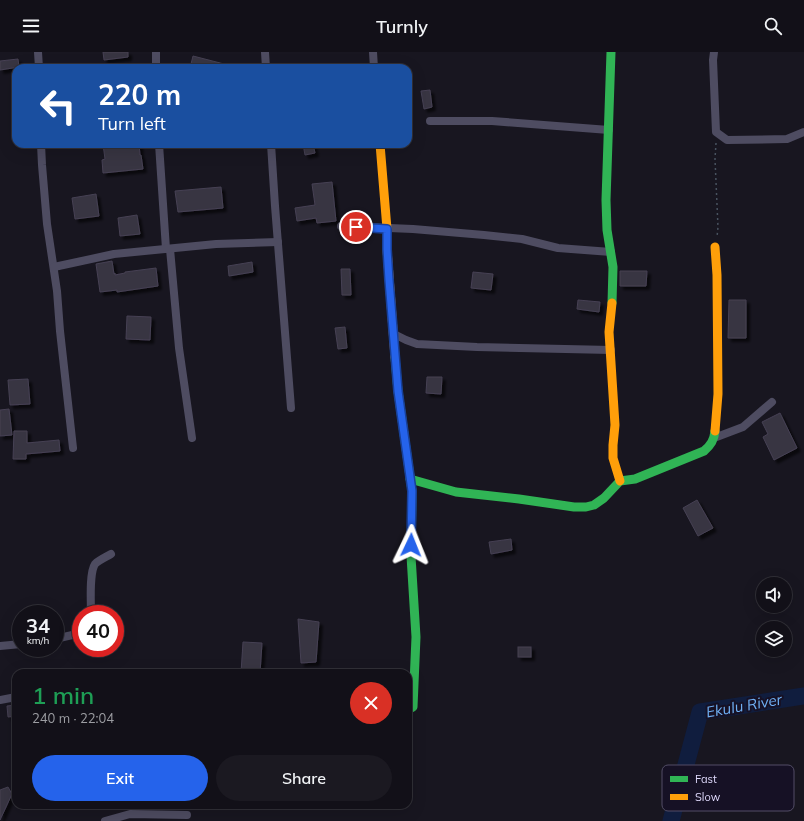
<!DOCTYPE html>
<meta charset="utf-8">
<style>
body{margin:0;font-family:Mulish,sans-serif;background:#1b1921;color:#f1f3f6;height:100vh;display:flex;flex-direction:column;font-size:15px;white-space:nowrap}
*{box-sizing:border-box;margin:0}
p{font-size:13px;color:#9c9da2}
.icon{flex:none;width:22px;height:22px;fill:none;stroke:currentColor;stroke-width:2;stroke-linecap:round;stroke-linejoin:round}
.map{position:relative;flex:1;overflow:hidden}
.details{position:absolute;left:12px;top:617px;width:400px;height:140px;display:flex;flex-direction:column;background:#121018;border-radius:12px;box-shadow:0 4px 16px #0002,0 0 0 1px #313037}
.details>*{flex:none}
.hud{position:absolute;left:12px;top:12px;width:400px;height:84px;border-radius:12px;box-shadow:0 4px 16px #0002,0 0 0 1px #313037;background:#1a4fa0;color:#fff;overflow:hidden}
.controls{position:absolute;left:756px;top:525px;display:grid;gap:8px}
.controls a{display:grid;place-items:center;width:36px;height:36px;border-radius:50%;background:#121018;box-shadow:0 4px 16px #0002,0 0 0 1px #313037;font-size:20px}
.speed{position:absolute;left:12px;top:553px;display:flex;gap:8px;font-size:20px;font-weight:700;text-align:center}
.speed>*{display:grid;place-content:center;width:52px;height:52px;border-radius:50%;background:#121018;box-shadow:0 4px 16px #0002,0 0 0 1px #313037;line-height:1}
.speed small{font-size:10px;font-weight:400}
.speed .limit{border:6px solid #d22;background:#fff;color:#111}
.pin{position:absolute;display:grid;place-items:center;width:34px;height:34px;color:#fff;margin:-17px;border:2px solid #fff;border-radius:50%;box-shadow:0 1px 4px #0007}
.me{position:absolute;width:44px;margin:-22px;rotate:2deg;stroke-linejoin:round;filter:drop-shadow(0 0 3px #0008)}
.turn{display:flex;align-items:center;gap:14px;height:84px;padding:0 20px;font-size:18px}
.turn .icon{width:52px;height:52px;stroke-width:2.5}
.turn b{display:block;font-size:28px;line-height:34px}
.round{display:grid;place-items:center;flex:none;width:42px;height:42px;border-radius:21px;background:#1b1921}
.overview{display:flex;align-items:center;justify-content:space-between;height:68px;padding:0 20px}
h1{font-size:24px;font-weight:600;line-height:30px;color:#1e9e55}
.button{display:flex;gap:8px;margin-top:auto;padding:8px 20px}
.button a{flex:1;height:46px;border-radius:24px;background:#2563eb;color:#fff;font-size:16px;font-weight:600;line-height:46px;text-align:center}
.button a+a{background:#1b1921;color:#f1f3f6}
header{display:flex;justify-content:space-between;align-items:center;height:52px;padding:0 20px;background:#121018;font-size:18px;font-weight:600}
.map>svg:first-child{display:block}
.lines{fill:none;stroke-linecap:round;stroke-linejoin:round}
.river{stroke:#101d3e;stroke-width:17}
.building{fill:#383443;stroke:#464153;filter:url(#shadow)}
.path{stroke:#495360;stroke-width:1.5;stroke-dasharray:2 3;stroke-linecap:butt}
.street{stroke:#4e4c61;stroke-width:8}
.fast{stroke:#30b455;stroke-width:9}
.slow{stroke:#ff9f0a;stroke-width:9}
.route-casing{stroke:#184099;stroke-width:10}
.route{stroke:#2563eb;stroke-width:7}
.labels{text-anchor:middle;stroke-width:4;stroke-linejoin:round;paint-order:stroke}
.water-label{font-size:15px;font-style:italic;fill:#6faff4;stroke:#161125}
.key{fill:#161125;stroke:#524d66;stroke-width:1}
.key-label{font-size:11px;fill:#dfd9fc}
</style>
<header><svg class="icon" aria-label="menu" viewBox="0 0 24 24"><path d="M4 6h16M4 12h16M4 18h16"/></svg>Turnly<svg class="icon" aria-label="search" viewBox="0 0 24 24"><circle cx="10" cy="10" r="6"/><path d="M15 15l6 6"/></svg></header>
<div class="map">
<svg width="804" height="769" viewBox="0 0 804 769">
<defs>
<filter id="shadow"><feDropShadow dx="3.5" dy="3.5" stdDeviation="1" flood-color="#0009"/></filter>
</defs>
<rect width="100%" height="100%" fill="#181620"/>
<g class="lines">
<!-- river -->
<path class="river" d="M671,769L700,660L804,644"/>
</g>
<!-- building -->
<g class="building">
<path d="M103,0H128V5L104,8Z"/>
<path d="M193,4L228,13L227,16H190Z"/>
<path d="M18,7L19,15L0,18V9Z"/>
<path d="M430,38L432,55L424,57L421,39Z"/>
<path d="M103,92H139L140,103H141L143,117L103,121L102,108L105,107Z"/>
<path d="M303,92H313L315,101L305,103Z"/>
<path d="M332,130L336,169L317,171L316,166L297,169L295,156L315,153L312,132Z"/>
<path d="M221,135L223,156L178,160L175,139Z"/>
<path d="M96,142L99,164L75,167L72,146Z"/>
<path d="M137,163L140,182L120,184L118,166Z"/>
<path d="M112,209L114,222L115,221V223L125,221V220L156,216L158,234L117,240V238L100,240L96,212Z"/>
<path d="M252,210L253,220L229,224L228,214Z"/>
<path d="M341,217H350L351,243H342Z"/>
<path d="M620,219H647L646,234H620Z"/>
<path d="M473,220L493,222L491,238L471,236Z"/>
<path d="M578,248L600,250L599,260L577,257Z"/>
<path d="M729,248H746V286H728Z"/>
<path d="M127,264L151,265L150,288L126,287Z"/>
<path d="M345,275L347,296L338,297L335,276Z"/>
<path d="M427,325H442L441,342L426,341Z"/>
<path d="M28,327L30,352L10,353L8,328Z"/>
<path d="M9,357L12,383L0,384V358Z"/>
<path d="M780,361L797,396L774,408L763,385L768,382L762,370Z"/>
<path d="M14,379H27V391L59,388L60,399L26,402V407H13Z"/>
<path d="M697,448L713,476L698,484L683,456Z"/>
<path d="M511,487L512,498L491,502L489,490Z"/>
<path d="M298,567L319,570L316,610L301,611Z"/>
<path d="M243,590L262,591L260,621H241Z"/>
<rect x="518" y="595" width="13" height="10"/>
<path d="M16,653V664L8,665L7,654Z"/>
<path d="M8,735L12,742L0,768V738Z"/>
</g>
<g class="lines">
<!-- path -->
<path class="path" d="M716,91L715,107L718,175L717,185"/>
<!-- street -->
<g class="street">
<path d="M38,0L39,16"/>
<path d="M156,0V16"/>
<path d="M265,0L266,16"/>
<path d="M373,0L374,16"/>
<path d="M714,0L713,8L716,80L727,88L787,87L804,80"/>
<path d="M430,69H492L609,78"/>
<path d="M41,92L42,113L47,172L57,239L60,279L73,396"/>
<path d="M159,92L166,197"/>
<path d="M271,92L275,154L291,356"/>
<path d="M341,174L413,177L484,183L522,187L558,196L611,200"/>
<path d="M170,197L179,296L192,386"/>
<path d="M54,215L114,202L216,192L278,190"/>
<path d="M394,282L406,288L417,292L477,295L611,298"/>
<path d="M714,386L743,375L772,350"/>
<path d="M91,562C91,550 89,521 95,512C99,508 106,505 111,502"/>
<path d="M55,587L81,581"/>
<path d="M0,594L21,592"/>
<path d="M0,648L16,645"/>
<path d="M105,769L130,762L187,763"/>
</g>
<!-- fast -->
<g class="fast">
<path d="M611,0L606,148L607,178L613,215L612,251"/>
<path d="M395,305L398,339L412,439L411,504L416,585L413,655L408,658"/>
<path d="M410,427L456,440L519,447L574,455H586L594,453L604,446L620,429L635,427L704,399C711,393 714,388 715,379"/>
</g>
<!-- slow -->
<g class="slow">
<path d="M380,92L387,177V197L395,305"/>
<path d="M612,251L609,280L615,373L613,393V406L620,429"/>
<path d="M715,379L718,342L717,223L715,195"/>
</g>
</g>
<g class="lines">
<defs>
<path id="route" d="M356,175L387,177V197L389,228L398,339L412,439L411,493"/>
</defs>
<!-- route casing -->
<use href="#route" class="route-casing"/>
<!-- route -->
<use href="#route" class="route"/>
</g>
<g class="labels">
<!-- water labels -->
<g class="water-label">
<text transform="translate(744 654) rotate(-10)" y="5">Ekulu River</text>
</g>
</g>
<!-- legend -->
<rect x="662" y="713" width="132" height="46" rx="6" class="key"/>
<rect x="670" y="724" width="18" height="6" fill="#30b455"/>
<rect x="670" y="742" width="18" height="6" fill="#ff9f0a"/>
<g class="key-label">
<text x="695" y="731">Fast</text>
<text x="695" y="749">Slow</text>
</g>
</svg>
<div class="controls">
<a><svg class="icon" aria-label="sound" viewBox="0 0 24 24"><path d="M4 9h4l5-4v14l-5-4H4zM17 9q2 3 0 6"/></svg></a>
<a><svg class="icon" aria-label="layers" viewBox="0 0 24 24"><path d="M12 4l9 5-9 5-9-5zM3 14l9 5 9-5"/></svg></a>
</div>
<div class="speed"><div>34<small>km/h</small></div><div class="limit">40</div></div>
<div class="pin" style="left:356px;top:175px;background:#d93025"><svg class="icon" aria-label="arrive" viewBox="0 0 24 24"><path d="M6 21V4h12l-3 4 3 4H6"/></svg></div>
<svg class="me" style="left:411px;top:493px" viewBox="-20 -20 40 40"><path d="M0-17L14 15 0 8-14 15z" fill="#2563eb" stroke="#fff" stroke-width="4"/></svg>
<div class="hud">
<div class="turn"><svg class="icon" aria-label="left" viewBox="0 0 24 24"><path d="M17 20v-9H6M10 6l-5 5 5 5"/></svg><div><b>220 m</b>Turn left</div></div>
</div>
<section class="details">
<div class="overview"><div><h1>1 min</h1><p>240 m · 22:04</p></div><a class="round" style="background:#d93025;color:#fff"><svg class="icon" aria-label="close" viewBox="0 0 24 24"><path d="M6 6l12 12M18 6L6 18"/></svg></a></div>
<div class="button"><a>Exit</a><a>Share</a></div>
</section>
</div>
